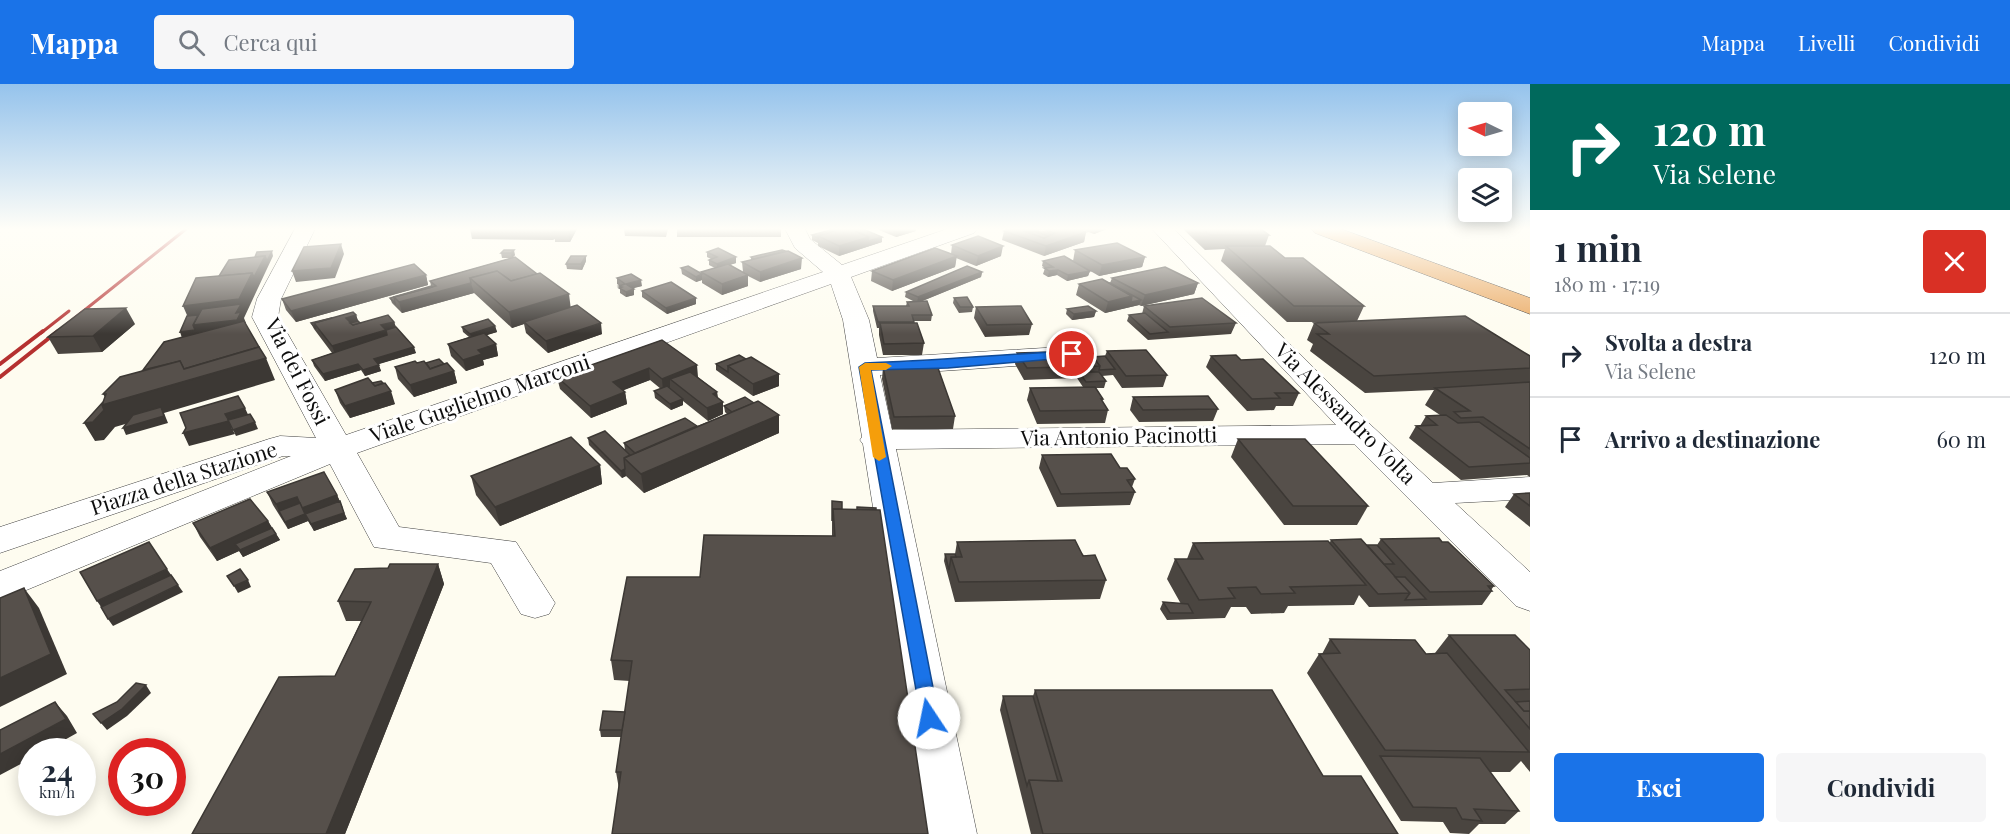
<!DOCTYPE html>
<html lang="it">
<meta charset="utf-8">
<style>
body{margin:0;font-family:"Playfair Display",serif;background:#f6f6f7;color:#1f2937;height:100vh;display:flex;flex-direction:column;font-size:22px;white-space:nowrap}
*{box-sizing:border-box;margin:0}
p{font-size:20px;color:#747a83}
.icon{flex:none;width:33px;height:33px;fill:none;stroke:currentColor;stroke-width:2;stroke-linecap:round;stroke-linejoin:round}
.map{position:relative;flex:1;overflow:hidden}
.details{display:flex;flex-direction:column;background:#fff;width:480px}
.details>*{flex:none}
.top-card{background:#00695c;color:#fff;overflow:hidden}
.needle{width:39px;rotate:275deg}
.tools{position:absolute;left:1458px;top:18px;display:grid;gap:12px}
.tools a{display:grid;place-items:center;width:54px;height:54px;border-radius:6px;background:#fff;box-shadow:0 3px 15px #0003;font-size:30px}
.speed{position:absolute;left:18px;top:654px;display:flex;gap:12px;font-size:30px;font-weight:700;text-align:center}
.speed>*{display:grid;place-content:center;width:78px;height:78px;border-radius:50%;background:#fff;box-shadow:0 3px 15px #0003;line-height:1}
.speed small{font-size:15px;font-weight:400}
.speed .limit{border:9px solid #d22;background:#fff;color:#111}
.pin{position:absolute;display:grid;place-items:center;width:51px;height:51px;color:#fff;margin:-26px;border:3px solid #fff;border-radius:50%;box-shadow:0 2px 6px #0007}
.me{position:absolute;width:66px;margin:-33px;rotate:349deg;stroke-linejoin:round;filter:drop-shadow(0 0 4px #0008)}
.turn{display:flex;align-items:center;gap:21px;height:126px;padding:0 24px;font-size:27px}
.turn .icon{width:78px;height:78px;stroke-width:2.5}
.turn b{display:block;font-size:42px;line-height:51px}
.round{display:grid;place-items:center;flex:none;width:63px;height:63px;border-radius:6px;background:#f6f6f7}
.headline{display:flex;align-items:center;justify-content:space-between;height:102px;padding:0 24px}
h1{font-size:36px;font-weight:700;line-height:45px}
.button{display:flex;gap:12px;margin-top:auto;padding:12px 24px}
.button a{flex:1;height:69px;border-radius:6px;background:#1a73e8;color:#fff;font-size:24px;font-weight:700;line-height:69px;text-align:center}
.button a+a{background:#f6f6f7;color:#1f2937}
ul{padding:0;list-style:none}
li{display:flex;align-items:center;gap:18px;height:84px;padding:0 24px;border-top:2px solid #e0e1e3}
li div{flex:1}
li b{display:block;font-size:22px}
li em{font-style:normal}
header{display:flex;align-items:center;gap:36px;box-sizing:border-box;height:84px;padding:0 30px;background:#1a73e8;color:#fff}
header strong{font-size:28px}
nav{display:flex;gap:33px;margin-inline-start:auto;font-size:21px}
.search{width:420px;height:54px;background:#f6f6f7;display:flex;align-items:center;gap:15px;box-sizing:border-box;padding:0 21px;border-radius:6px;color:#747a83;font-size:22px}
main{display:flex;flex:1;min-height:0}
.map>svg:first-child{display:block}
.lines{fill:none;stroke-linecap:round;stroke-linejoin:round}
.minor-casing{stroke:#414141;stroke-width:1}
.highway-casing{stroke:#1f1f1f;stroke-width:1}
.minor{fill:#fff;fill-rule:evenodd}
.highway{fill:#eaa962;fill-rule:evenodd}
.rail-far1{stroke:#b53130;stroke-width:3}
.rail{stroke:#b53130;stroke-width:4}
.wall{fill:#4a4540}
.shaded-wall{fill:#3c3834}
.building{fill:#56504b;stroke:#3c3834;stroke-width:1.5}
.route{fill:#1a73e8;stroke:#114b97;stroke-width:1.5}
.slow{fill:#f59e0b}
.labels{text-anchor:middle;stroke-width:6;stroke-linejoin:round;paint-order:stroke}
.street-label{font-size:21px;fill:#0e0e0e;stroke:#fff}
</style>
<header>
<strong>Mappa</strong>
<div class="search"><svg class="icon" aria-label="search" viewBox="0 0 24 24"><circle cx="10" cy="10" r="6"/><path d="M15 15l6 6"/></svg>Cerca qui</div>
<nav><a>Mappa</a><a>Livelli</a><a>Condividi</a></nav>
</header>
<main>
<div class="map">
<svg width="1530" height="750" viewBox="0 0 1530 750">
<rect width="100%" height="100%" fill="#fefcf0"/>
<g class="lines">
<defs>
<path id="minor" d="M295,145H315L281,215L278,233L346,351L823,188L795,164L785,145H805L810,155L842,181L947,145H977L974,149L851,193L869,236L877,274L1061,263L1071,265L1075,271L1071,277L1061,279L880,291L892,346L1336,341L1152,145H1174L1373,343L1433,399L1530,393V415L1455,419L1530,488V527L1516,522L1354,360L896,365L977,750H925L863,360L860,356L862,353L843,236L831,200L357,369L399,443L516,458L555,519L549,530L535,534L521,530L491,479L374,463L330,380L0,517V487L291,372H283L0,469V443L269,355L280,352L316,354L252,233L257,215Z"/>
<path id="highway" d="M1312,145H1341L1530,214V230L1315,149Z"/>
</defs>
<!-- minor casing -->
<use href="#minor" class="minor-casing"/>
<!-- highway casing -->
<use href="#highway" class="highway-casing"/>
<!-- minor -->
<use href="#minor" class="minor"/>
<!-- highway -->
<use href="#highway" class="highway"/>
<!-- rail-far1 -->
<g class="rail-far1">
<path d="M41,249L69,227"/>
<path d="M56,249L186,145"/>
</g>
<!-- rail -->
<g class="rail">
<path d="M0,280L43,247"/>
<path d="M0,293L58,247"/>
</g>
</g>
<!-- wall -->
<g class="wall">
<path d="M470,145H577L570,158H555V155L553,156L472,155Z"/>
<path d="M624,145H668L666,153L625,152Z"/>
<rect x="677" y="145" width="104" height="8"/>
<path d="M879,145H916V147L896,153L879,146Z"/>
<path d="M1080,145H1107L1094,150Z"/>
<path d="M1183,145H1261L1269,151L1265,162L1364,222L1357,237L1530,272V393L1527,391L1461,396L1409,354L1416,342H1420L1426,332L1440,331L1425,321L1434,306L1365,309L1310,267L1313,260L1307,256L1314,239L1339,238H1287L1221,177L1225,165L1205,166Z"/>
<path d="M1079,146L1086,148L1084,158L1044,172L1002,156L1004,147Z"/>
<path d="M812,151L882,153V158L839,172L818,162V159L812,156Z"/>
<path d="M952,161L1001,172L976,182L956,174L955,183L892,207L871,197L872,187L951,170Z"/>
<path d="M504,166L515,171L512,174L602,250L548,269L526,249L524,240L512,244L474,209L402,229L392,219L390,214L431,202L430,197L511,174H502L501,169Z"/>
<path d="M1075,166L1145,173L1142,183L1099,192L1073,177Z"/>
<path d="M707,168L736,173V179L729,181L743,188L742,178L751,176V173L801,185L760,198L748,192V202L722,211L702,199V196L696,198L682,190L681,184L702,190L701,188L715,184L709,181V176L711,175L707,173Z"/>
<path d="M586,177L582,186L567,185L566,180Z"/>
<path d="M1043,177L1090,187L1088,192L1067,197L1057,191L1048,193L1043,190L1045,184L1042,182Z"/>
<path d="M982,188L981,193L920,218L932,231L931,237H914V239L924,259L922,271H883L879,251V244H877L873,227V222H906L907,218H915L905,213L906,208Z"/>
<path d="M426,191L428,201L296,238L286,226L282,215Z"/>
<path d="M617,194L642,202L632,204L634,205V211L626,213L620,209V202L617,200Z"/>
<path d="M1112,194L1198,199L1194,210L1141,222L1139,221L1105,229L1076,211L1079,200L1110,199Z"/>
<path d="M642,207L696,220L667,230L642,213Z"/>
<path d="M954,214L973,223L972,228L959,229L953,219Z"/>
<path d="M1144,222L1236,239L1231,250L1148,256L1127,237L1129,231L1142,230Z"/>
<path d="M976,223L1032,240L1029,251L985,253L974,234Z"/>
<path d="M1067,225L1096,227L1094,233L1072,236L1066,230Z"/>
<path d="M356,231L358,237L360,239L394,238L396,243L416,269L378,280L381,287L365,292L361,286L325,297L314,282L312,276L332,269L314,245L311,239Z"/>
<path d="M135,240L102,268L58,270L48,253Z"/>
<path d="M495,242L497,248L486,251L496,260L498,272L483,276L484,281L466,287L451,272L448,260L469,253L463,248L462,243Z"/>
<path d="M662,256L698,293L717,308L718,314L723,318V330L708,337L683,317V321L671,326L655,314L654,307L661,305L650,296L623,306L625,308L627,320L591,334L560,305L557,293Z"/>
<path d="M1107,267L1167,291L1163,303L1122,304L1113,291L1102,292L1106,297L1104,304H1096L1103,315L1102,317L1108,326L1105,339L1037,340L1027,316L1030,304L1083,303L1077,294L1024,296L1015,280L1017,269L1093,273L1105,272Z"/>
<path d="M1211,272L1241,276L1299,309L1293,322H1276L1274,326L1247,327L1206,283Z"/>
<path d="M746,275L779,290V302L753,312L716,286V280Z"/>
<path d="M417,279L444,280L454,287L457,299L414,313L398,295L395,283Z"/>
<path d="M883,283L955,332L953,345H892L882,295Z"/>
<path d="M372,299L395,320L350,334L340,319L335,306Z"/>
<path d="M1133,313L1218,325L1213,337L1139,338L1130,326Z"/>
<path d="M754,319L779,331V349L644,409L626,392L622,394L589,361L588,354L625,366L624,359L697,342L727,330L725,328L724,322Z"/>
<path d="M1238,355L1368,422L1357,441H1284L1231,373Z"/>
<path d="M1042,371L1120,384L1135,395L1132,403L1135,408L1130,421L1057,423L1039,384Z"/>
<path d="M600,381L602,400L500,442L476,411L471,392Z"/>
<path d="M267,408L337,411L347,435L314,447L308,437L288,445L273,421Z"/>
<path d="M1530,409V443L1505,423L1514,410Z"/>
<path d="M832,417L842,425L857,426L876,424L619,705L616,688L621,653H601L600,646L625,628L630,597L614,596L611,576L700,493L832,452Z"/>
<path d="M268,437L280,456L243,473L239,467L217,477L200,453L193,439Z"/>
<path d="M1381,455L1442,458L1494,502L1491,506L1492,507L1482,521L1369,523L1359,511L1354,521L1288,522L1284,529L1251,530L1246,523H1231L1225,534L1167,536L1160,525L1163,518L1181,520L1167,495L1175,475H1187L1193,459L1330,458L1331,456L1367,461H1377Z"/>
<path d="M957,458L1081,468L1106,496L1100,515L955,518L944,477L945,470H955Z"/>
<path d="M438,480L444,500L345,750H192L335,592L361,537H346L338,517L388,484Z"/>
<path d="M1449,551L1530,566V688L1521,677L1510,688H1490L1519,727L1505,740H1479L1469,750L1450,749L1443,738L1401,737L1307,589L1319,570H1322L1330,555L1426,570L1435,569Z"/>
<path d="M1035,606L1323,692L1398,750H1031L1000,626L1003,612H1033Z"/>
</g>
<!-- shaded-wall -->
<g class="shaded-wall">
<path d="M570,145H577L570,158L568,148Z"/>
<path d="M907,145H916V147L896,153L897,148Z"/>
<path d="M1029,145H1048L1039,146L1038,151L1023,152L1024,147Z"/>
<path d="M1077,145H1080L1078,151L1086,148L1084,158L1044,172L1046,162Z"/>
<path d="M1095,145H1107L1094,150Z"/>
<path d="M869,153H882V158L839,172V162Z"/>
<path d="M341,160L344,170L335,194L296,198L292,187Z"/>
<path d="M1003,162L1001,172L976,182L978,172Z"/>
<path d="M514,166L515,171L512,174L511,169Z"/>
<path d="M272,167L273,172L244,234L246,239L242,247L182,254L180,248L190,238L183,222L252,189L265,172Z"/>
<path d="M586,172V177L582,186L581,180Z"/>
<path d="M957,172L955,183L892,207L893,196Z"/>
<path d="M736,173V179L717,185V180Z"/>
<path d="M1145,173L1142,183L1099,192L1102,181Z"/>
<path d="M802,174L801,185L760,198V188Z"/>
<path d="M1058,186L1057,191L1048,193L1049,187Z"/>
<path d="M1090,187L1088,192L1067,197L1068,191Z"/>
<path d="M982,188L981,193L917,219L918,213Z"/>
<path d="M426,191L428,201L296,238L291,227Z"/>
<path d="M702,191V196L696,198V193Z"/>
<path d="M748,191V202L722,211V200Z"/>
<path d="M641,196L642,202L627,206L626,200Z"/>
<path d="M471,199L474,209L402,229L399,218Z"/>
<path d="M1198,199L1194,210L1141,222L1145,211Z"/>
<path d="M634,205V211L626,213V208Z"/>
<path d="M569,210L571,226L524,238V240L512,244L509,228Z"/>
<path d="M1132,212L1141,216L1139,221L1105,229L1108,218Z"/>
<path d="M696,214V220L667,230L666,224Z"/>
<path d="M126,224L135,240L102,268L93,252Z"/>
<path d="M1096,227L1094,233L1072,236L1074,230Z"/>
<path d="M356,231L360,242H349L346,234Z"/>
<path d="M394,238L398,249L336,273L332,262L381,241Z"/>
<path d="M601,239L602,250L548,269L546,257Z"/>
<path d="M495,242L497,248L472,256L470,250Z"/>
<path d="M496,260L498,272L483,276L484,281L466,287L463,276L478,266Z"/>
<path d="M414,263L416,269L376,281L374,275Z"/>
<path d="M266,274L275,296L164,329L168,339L126,351L123,344L163,329L115,343L104,356L95,357L84,339L102,321L108,318L103,310Z"/>
<path d="M358,280L361,286L325,297L323,290Z"/>
<path d="M379,281L381,287L365,292L363,286Z"/>
<path d="M697,281L698,293L670,295V304L663,307L662,295Z"/>
<path d="M649,284L650,296L614,310L613,298Z"/>
<path d="M454,287L457,299L414,313L410,301Z"/>
<path d="M779,290V302L753,312V300Z"/>
<path d="M391,307L395,320L350,334L345,322Z"/>
<path d="M625,308L627,320L591,334L590,322Z"/>
<path d="M717,308L718,320L723,318V330L708,337L707,324L713,310Z"/>
<path d="M683,315V321L671,326L670,320Z"/>
<path d="M245,324L251,337L231,343L235,350L189,362L183,349L225,330Z"/>
<path d="M779,331V349L644,409L641,390Z"/>
<path d="M255,338L258,345L236,352L233,346Z"/>
<path d="M600,381L602,400L500,442L495,423Z"/>
<path d="M625,385L626,392L622,394L621,387Z"/>
<path d="M337,411L343,424L305,430L302,424Z"/>
<path d="M297,413L303,426L279,427L282,434L276,420Z"/>
<path d="M344,429L347,435L314,447L311,440Z"/>
<path d="M305,430L308,437L288,445L285,438Z"/>
<path d="M268,437L275,450H276L280,456L243,473L235,460L239,467L217,477L210,464Z"/>
<path d="M438,480L444,500L345,750H326Z"/>
<path d="M167,485L176,498L106,530L97,517Z"/>
<path d="M248,496L251,503L238,509L234,502Z"/>
<path d="M178,501L183,508L113,542L108,535Z"/>
<path d="M24,504L39,524L67,590L0,623V594Z"/>
<path d="M146,601L151,609L127,632L107,646L101,639Z"/>
<path d="M55,618L67,632L77,649L43,668H32V674L0,691V670Z"/>
</g>
<!-- building -->
<g class="building">
<path d="M552,145H570L568,148H553L555,146H552Z"/>
<path d="M834,145H841L818,152V154L812,151Z"/>
<path d="M841,145H851L869,153L839,162L818,152Z"/>
<path d="M851,145H863L882,153L868,157L869,153Z"/>
<path d="M888,145H907L897,148Z"/>
<path d="M1008,145H1029L1024,147L1044,154L1055,149L1044,145H1077L1086,148L1046,162L1004,147Z"/>
<path d="M1203,145H1261L1269,151H1210Z"/>
<path d="M1034,147L1048,152L1044,154L1030,149Z"/>
<path d="M978,152L1003,162L978,172L952,161Z"/>
<path d="M1117,159L1145,173L1102,181L1075,166Z"/>
<path d="M341,160L331,184L292,187L304,163Z"/>
<path d="M1226,162H1270L1285,174H1303L1364,222H1294Z"/>
<path d="M718,164L736,173L717,180L709,176L717,173L707,168Z"/>
<path d="M935,164L957,172L893,196L872,187Z"/>
<path d="M504,166H514L511,169H501Z"/>
<path d="M782,166L785,167L754,175L751,173Z"/>
<path d="M272,167L267,177L265,172L255,173L257,168Z"/>
<path d="M788,167L802,174L760,188L742,178Z"/>
<path d="M265,172L254,193L252,189L219,192L229,176Z"/>
<path d="M571,172H586L581,180H566Z"/>
<path d="M1064,172L1090,187L1068,191L1058,186L1049,187L1044,184L1053,183L1043,177Z"/>
<path d="M515,173L537,190L511,197L497,187L470,194L471,199L399,218L394,213L436,202L430,197Z"/>
<path d="M414,180L426,191L291,227L282,215Z"/>
<path d="M728,180L748,191L722,200L701,188Z"/>
<path d="M688,182L702,190L696,193L681,184Z"/>
<path d="M967,182L982,188L918,213L906,208Z"/>
<path d="M1165,183L1198,199L1145,211L1112,194Z"/>
<path d="M497,187L511,197L540,189L569,210L509,228L470,194Z"/>
<path d="M252,189L239,215L183,222L196,194Z"/>
<path d="M631,190L641,196L626,200L634,205L626,208L619,204L622,203L619,202L625,200L617,194Z"/>
<path d="M1102,195L1132,212L1108,218L1079,200Z"/>
<path d="M671,198L696,214L666,224L642,207Z"/>
<path d="M1109,199H1110L1141,216L1131,218L1132,212Z"/>
<path d="M431,202L432,203L394,213L395,219L390,214Z"/>
<path d="M967,213L973,223H960L954,214Z"/>
<path d="M1202,214L1236,239L1170,243L1144,222Z"/>
<path d="M927,217L932,231H912L914,238H878L873,222H909L907,218Z"/>
<path d="M241,220L236,229L241,228L237,236L193,241L202,225Z"/>
<path d="M577,221L601,239L546,257L524,238Z"/>
<path d="M1021,222L1032,240L987,241L976,223Z"/>
<path d="M1088,222L1096,227L1074,230L1067,225Z"/>
<path d="M126,224L93,252L48,253L85,225Z"/>
<path d="M353,228L356,231L346,234L353,241L388,231L394,238L381,241L386,246L332,262L314,239Z"/>
<path d="M1145,229L1168,248L1150,250L1129,231Z"/>
<path d="M198,231L193,241L195,246L180,248L187,232Z"/>
<path d="M1465,232L1530,272V284L1374,292L1317,250H1329L1314,239Z"/>
<path d="M332,234L314,239L316,245L311,239Z"/>
<path d="M488,235L495,242L470,250L462,243Z"/>
<path d="M244,237L259,263L184,285L180,277L143,286L164,258Z"/>
<path d="M358,237L360,239L353,241L350,239Z"/>
<path d="M880,239H917L924,259L884,260Z"/>
<path d="M396,243L414,263L374,275L379,281L363,286L358,280L323,290L312,276L387,251L386,246Z"/>
<path d="M484,249L496,260L478,266L482,270L463,276L448,260Z"/>
<path d="M662,256L697,281L662,295L649,284L613,298L625,308L590,322L557,293Z"/>
<path d="M259,263L266,274L102,321L106,310H103L120,293L180,277L184,285Z"/>
<path d="M1146,266L1167,291L1126,292L1107,267Z"/>
<path d="M1090,267L1100,282L1027,284L1017,269Z"/>
<path d="M739,271L746,275L728,282V288L716,280Z"/>
<path d="M1236,271L1241,276L1263,275L1299,309H1275L1280,314L1252,315L1211,272Z"/>
<path d="M1105,272L1115,285L1099,286L1100,282L1093,273Z"/>
<path d="M751,273L779,290L753,300L728,282Z"/>
<path d="M439,275L444,280L430,285L426,279Z"/>
<path d="M415,277L417,279L424,277L430,285L447,279L454,287L410,301L395,283Z"/>
<path d="M883,283L938,284L955,332L894,333Z"/>
<path d="M690,288L717,308L713,310L723,318L707,324L670,295Z"/>
<path d="M1079,288H1099L1106,297L1086,298Z"/>
<path d="M368,294L375,302L385,299L391,307L345,322L335,306Z"/>
<path d="M381,297L383,299L375,302L372,299Z"/>
<path d="M1530,298V365L1483,333L1461,334L1454,328L1470,327L1435,304Z"/>
<path d="M667,302L683,315L670,320L654,307Z"/>
<path d="M1095,303L1103,315H1101L1108,326L1040,327L1030,304Z"/>
<path d="M238,312L245,324L225,330L229,337L183,349L186,344L180,329Z"/>
<path d="M1208,312L1218,325L1143,326L1133,313Z"/>
<path d="M745,313L754,319L732,328L724,322Z"/>
<path d="M758,317L779,331L641,390L624,374Z"/>
<path d="M103,318L102,321L104,326L93,338L84,339Z"/>
<path d="M161,323L164,332L123,344L133,331Z"/>
<path d="M250,330L255,338L233,346L228,336Z"/>
<path d="M1446,331L1458,339L1479,338L1530,374V379L1469,383L1416,342L1437,341L1426,332Z"/>
<path d="M685,334L697,342L635,369L624,359Z"/>
<path d="M605,347L630,371L624,374L625,385L621,387L588,354Z"/>
<path d="M571,353L600,381L495,423L471,392Z"/>
<path d="M1238,355H1305L1368,422H1293Z"/>
<path d="M1111,370L1120,384H1127L1135,395L1127,396L1135,408L1061,410L1042,371Z"/>
<path d="M324,388L337,411L302,424L297,413L276,420L267,408Z"/>
<path d="M1530,409V422L1514,410Z"/>
<path d="M250,415L268,437L210,464L193,439Z"/>
<path d="M340,417L344,429L311,440L305,430L285,438L279,427L300,419L305,430Z"/>
<path d="M832,417L842,418V425H833L832,437Z"/>
<path d="M857,423L876,424V426H857Z"/>
<path d="M833,425L880,426L928,750H612L621,688H616L632,577L611,576L627,493H700L704,451L835,452Z"/>
<path d="M272,444L276,450L240,466L235,460Z"/>
<path d="M1439,454L1442,458H1448L1494,502H1488L1492,507L1430,508L1381,455Z"/>
<path d="M1361,455L1410,509L1378,510L1331,456Z"/>
<path d="M1075,456L1083,472L1095,471L1106,496L959,498L951,473H962L957,458Z"/>
<path d="M1328,457L1366,501L1290,503L1295,509L1261,510L1256,503L1228,504L1235,514L1199,516L1175,475H1203L1193,459Z"/>
<path d="M149,458L167,485L97,517L80,488Z"/>
<path d="M1367,461H1377L1394,480H1384Z"/>
<path d="M945,470H955L956,473H951L949,486Z"/>
<path d="M390,480H438L326,750H192L279,593L335,592L371,518L338,517L355,485L388,484Z"/>
<path d="M240,485L248,496L234,502L227,492Z"/>
<path d="M171,491L178,501L108,535L101,523Z"/>
<path d="M1395,493H1405L1426,515L1405,516L1410,509Z"/>
<path d="M24,504L51,570L0,594V514Z"/>
<path d="M1163,518L1188,520L1193,529H1170Z"/>
<path d="M1449,551H1515L1530,566V605L1505,606L1524,627H1530V645Z"/>
<path d="M1330,555L1415,556L1426,570L1447,569L1529,668L1385,666L1319,570L1340,569Z"/>
<path d="M136,599L146,601L122,625L101,639L93,630L117,618Z"/>
<path d="M1035,606H1272L1323,692H1361L1398,750H1043L1029,696L1062,697Z"/>
<path d="M1003,612H1033L1058,697L1029,696L1027,702Z"/>
<path d="M1530,617V627H1524L1516,618Z"/>
<path d="M55,618L66,635L0,670V646Z"/>
<path d="M603,627L625,628L622,646H600Z"/>
<path d="M1380,672L1480,674L1519,727L1474,725L1482,737L1462,735L1456,724L1413,723Z"/>
</g>
<!-- sky -->
<linearGradient id="sky" x2="0" y2="1"><stop stop-color="#95c3ec"/><stop offset="0.58" stop-color="#fffef8"/><stop offset="1" stop-color="#fffef8" stop-opacity="0"/></linearGradient>
<rect width="1530" height="250" fill="url(#sky)"/>
<!-- route -->
<path class="route" d="M1072,267L1078,270L1076,273L948,284L871,286L939,634L936,640L929,642L922,640L859,283L865,279C934,277 1003,270 1072,267Z"/>
<!-- slow -->
<path class="slow" d="M865,279H886L892,282L886,286H871L886,373L879,377L873,373L859,283Z"/>
<g class="labels">
<!-- street labels -->
<g class="street-label">
<text transform="translate(297 288) rotate(63)" y="7">Via dei Fossi</text>
<text transform="translate(480 315) rotate(-19)" y="7">Viale Guglielmo Marconi</text>
<text transform="translate(1345 330) rotate(45)" y="7">Via Alessandro Volta</text>
<text transform="translate(1119 353) rotate(-1)" y="7">Via Antonio Pacinotti</text>
<text transform="translate(184 395) rotate(-18)" y="7">Piazza della Stazione</text>
</g>
</g>
</svg>
<div class="tools">
<a><svg class="needle" viewBox="-14 -14 28 28"><path d="M0-13l5 13h-10z" fill="#e53935"/><path d="M0 13l5-13h-10z" fill="#747a83"/></svg></a>
<a><svg class="icon" aria-label="layers" viewBox="0 0 24 24"><path d="M12 4l9 5-9 5-9-5zM3 14l9 5 9-5"/></svg></a>
</div>
<div class="speed"><div>24<small>km/h</small></div><div class="limit">30</div></div>
<div class="pin" style="left:1072px;top:270px;background:#d93025"><svg class="icon" aria-label="arrive" viewBox="0 0 24 24"><path d="M6 21V4h12l-3 4 3 4H6"/></svg></div>
<svg class="me" style="left:929px;top:634px" viewBox="-20 -20 40 40"><circle r="19" fill="#fff"/><path d="M0-13L10 11 0 6-10 11z" fill="#1a73e8"/></svg>
</div>
<section class="details">
<div class="top-card">
<div class="turn"><svg class="icon" aria-label="right" viewBox="0 0 24 24"><path d="M7 20v-9h11M14 6l5 5-5 5"/></svg><div><b>120 m</b>Via Selene</div></div>
</div>
<div class="headline"><div><h1>1 min</h1><p>180 m · 17:19</p></div><a class="round" style="background:#d93025;color:#fff"><svg class="icon" aria-label="close" viewBox="0 0 24 24"><path d="M6 6l12 12M18 6L6 18"/></svg></a></div>
<ul>
<li><svg class="icon" aria-label="right" viewBox="0 0 24 24"><path d="M7 20v-9h11M14 6l5 5-5 5"/></svg><div><b>Svolta a destra</b><p>Via Selene</p></div><em>120 m</em></li>
<li><svg class="icon" aria-label="arrive" viewBox="0 0 24 24"><path d="M6 21V4h12l-3 4 3 4H6"/></svg><div><b>Arrivo a destinazione</b></div><em>60 m</em></li>
</ul>
<div class="button"><a>Esci</a><a>Condividi</a></div>
</section>
</main>
